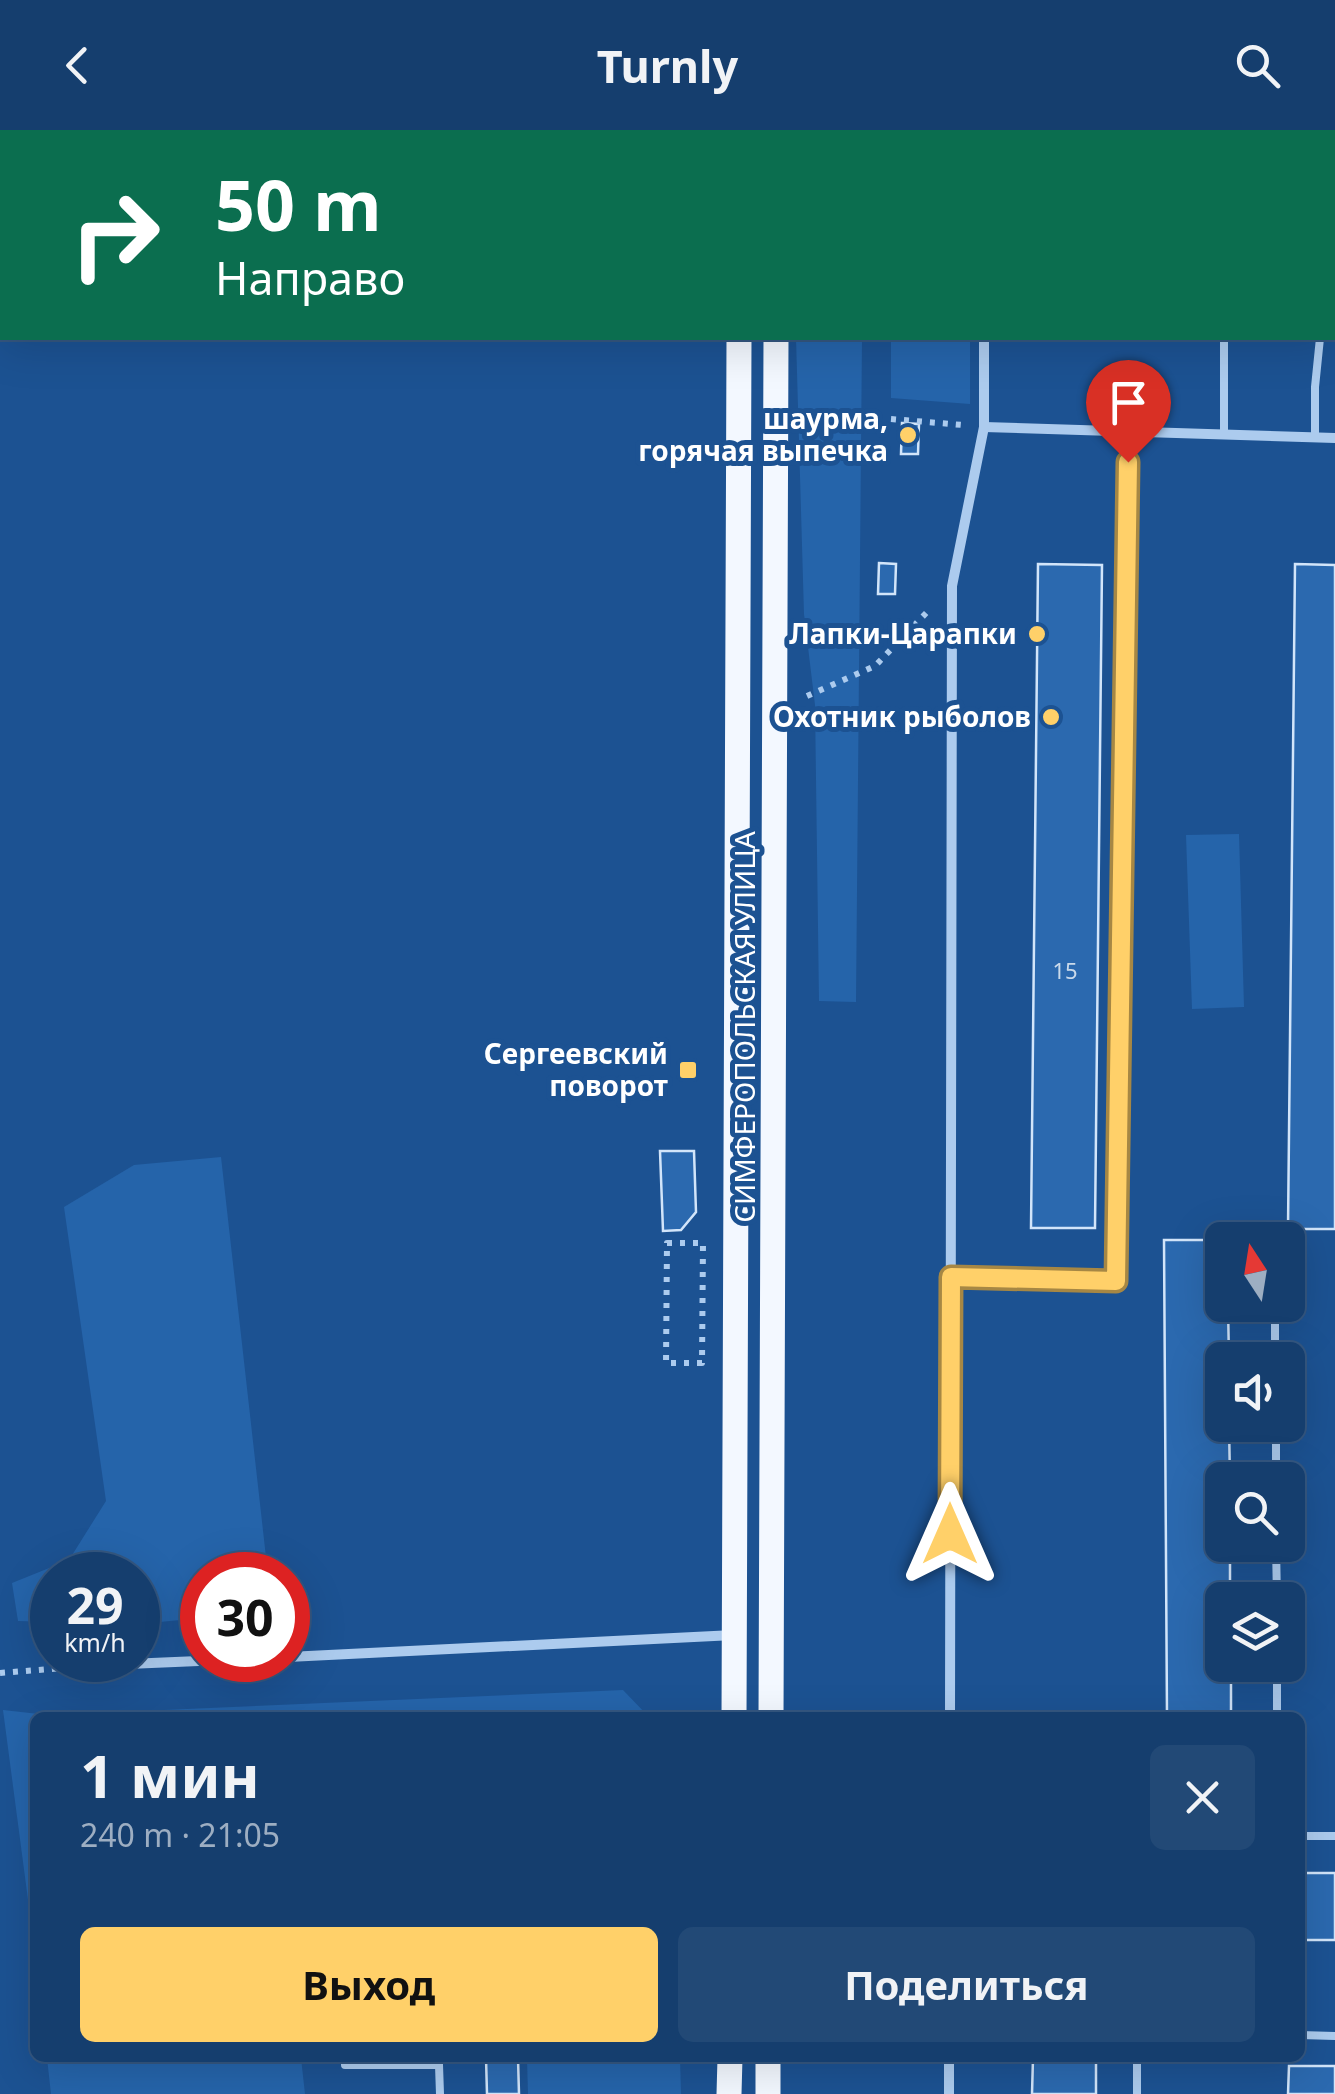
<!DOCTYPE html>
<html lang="ru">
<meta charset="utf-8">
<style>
body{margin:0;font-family:"Noto Sans",sans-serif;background:#224976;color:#f1f3f6;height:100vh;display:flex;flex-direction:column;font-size:38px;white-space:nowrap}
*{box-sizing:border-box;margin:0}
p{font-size:32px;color:#9daec2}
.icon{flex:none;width:55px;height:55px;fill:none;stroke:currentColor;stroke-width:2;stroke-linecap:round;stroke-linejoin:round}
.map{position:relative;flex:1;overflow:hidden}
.details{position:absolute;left:30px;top:1582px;width:1275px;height:350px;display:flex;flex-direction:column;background:#153e6e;border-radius:15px;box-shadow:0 10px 40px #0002,0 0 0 2px #345781}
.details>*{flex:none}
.top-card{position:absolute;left:0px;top:0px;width:1335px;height:210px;box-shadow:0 10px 40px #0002,0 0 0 2px #345781;background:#0b6e4f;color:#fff;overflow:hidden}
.needle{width:65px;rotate:348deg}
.buttons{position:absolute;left:1205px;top:1092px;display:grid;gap:20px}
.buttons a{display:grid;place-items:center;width:100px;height:100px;border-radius:15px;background:#153e6e;box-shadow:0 10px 40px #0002,0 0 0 2px #345781;font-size:50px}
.speed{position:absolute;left:30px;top:1422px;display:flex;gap:20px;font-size:50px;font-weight:700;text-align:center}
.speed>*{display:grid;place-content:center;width:130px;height:130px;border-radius:50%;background:#153e6e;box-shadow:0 10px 40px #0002,0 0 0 2px #345781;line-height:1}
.speed small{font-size:25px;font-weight:400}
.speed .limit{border:15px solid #d22;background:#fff;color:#111}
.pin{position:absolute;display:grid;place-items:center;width:85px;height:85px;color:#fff;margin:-102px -42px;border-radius:50% 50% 50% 0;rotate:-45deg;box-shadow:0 0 10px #0007}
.pin .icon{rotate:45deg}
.me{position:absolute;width:110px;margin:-55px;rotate:0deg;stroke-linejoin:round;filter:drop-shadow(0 0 8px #0008)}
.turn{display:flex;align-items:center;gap:35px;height:210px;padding:0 50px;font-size:45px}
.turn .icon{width:130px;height:130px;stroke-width:2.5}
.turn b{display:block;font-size:70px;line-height:85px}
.round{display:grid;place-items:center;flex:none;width:105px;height:105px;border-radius:15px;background:#224976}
.summary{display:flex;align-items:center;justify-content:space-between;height:170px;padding:0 50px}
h1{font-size:60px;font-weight:700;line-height:75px}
.button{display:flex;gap:20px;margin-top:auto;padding:20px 50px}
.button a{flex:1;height:115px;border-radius:15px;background:#ffd069;color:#111;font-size:40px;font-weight:700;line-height:115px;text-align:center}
.button a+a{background:#224976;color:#f1f3f6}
header{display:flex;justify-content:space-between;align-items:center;height:130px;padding:0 50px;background:#153e6e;font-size:45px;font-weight:700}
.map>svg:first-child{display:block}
.green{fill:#2564aa}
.building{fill:#2b69af;stroke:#d2e5fa;stroke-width:2.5}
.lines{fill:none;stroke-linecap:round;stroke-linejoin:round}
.path{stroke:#accbee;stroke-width:6;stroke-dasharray:5 8;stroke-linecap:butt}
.lane{stroke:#accbee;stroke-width:8}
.street{stroke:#accbee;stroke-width:10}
.primary{stroke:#f3f8ff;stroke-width:25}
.route-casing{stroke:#a68744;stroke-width:25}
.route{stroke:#ffd069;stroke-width:18}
.poi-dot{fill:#ffd069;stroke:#1c5292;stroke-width:4}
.labels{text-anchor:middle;stroke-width:10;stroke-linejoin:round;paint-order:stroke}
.number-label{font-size:22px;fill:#cadaeb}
.poi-label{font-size:28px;font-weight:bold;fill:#fff;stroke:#1c5292;text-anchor:end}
.street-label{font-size:28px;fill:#fff;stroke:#1c5292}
</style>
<header><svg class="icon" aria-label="back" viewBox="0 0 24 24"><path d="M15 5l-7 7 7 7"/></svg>Turnly<svg class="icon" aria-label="search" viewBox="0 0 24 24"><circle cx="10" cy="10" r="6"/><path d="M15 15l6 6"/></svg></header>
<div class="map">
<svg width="1335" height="1964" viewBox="0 0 1335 1964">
<rect width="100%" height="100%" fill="#1c5292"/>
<!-- green -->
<g class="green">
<path d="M796,208H862L856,872L819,871L815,575L804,484Z"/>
<path d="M891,208H970V274L891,268Z"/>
<path d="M1239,704L1244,877L1192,879L1186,705Z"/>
<path d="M221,1027L268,1445H202V1488L138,1494V1445H52V1492L18,1491L12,1453L69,1430L106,1371L64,1077L134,1035Z"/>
<path d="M623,1560L649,1587L35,1588V1823L3,1580L48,1585Z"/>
<path d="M47,1928H301L305,1964H51Z"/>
<path d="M527,1928H680L681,1964H528Z"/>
</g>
<!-- building -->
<g class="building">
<path d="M1102,0H1286L1102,2Z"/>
<path d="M902,293L919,294L918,324H901Z"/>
<path d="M879,433L896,434L895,464H878Z"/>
<path d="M1038,434L1102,435L1095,1098H1031Z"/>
<path d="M1295,434L1335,435V1099H1288Z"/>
<path d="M660,1021H694L696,1082L681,1100L663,1101Z"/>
<path d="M1164,1110H1228H1222V1175H1228L1229,1230H1222V1295H1229L1230,1350H1222V1415H1230V1470H1222V1535H1231V1588H1167Z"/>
<rect x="1300" y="1743" width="35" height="67"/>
<path d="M486,1928H518L519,1964H487Z"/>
<path d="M1033,1928H1096V1964H1032Z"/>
<path d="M1289,1936H1335V1964H1288Z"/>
</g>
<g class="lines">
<!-- path -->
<g class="path">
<path d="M891,289L963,295"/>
<path d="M807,566L875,536L930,479"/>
<path d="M667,1113H703L702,1233H666Z"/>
<path d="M0,1543L64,1538"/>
</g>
<!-- lane -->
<g class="lane">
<path d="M1329,0V2"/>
<path d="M1332,116H1335"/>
<path d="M1332,178H1335"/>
<path d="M1224,209V304"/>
<path d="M1315,307V257L1320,208"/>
<path d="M951,1147L1116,1151L1128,301"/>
<path d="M1275,1175V1230"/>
<path d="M1276,1295V1350"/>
<path d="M1276,1415L1277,1470"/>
<path d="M1277,1535V1588"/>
<path d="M1300,1706H1335"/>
<path d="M1300,1905L1335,1906"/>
<path d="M345,1928V1935H439V1928"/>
<path d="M439,1935L440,1964"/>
<path d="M1137,1964V1928"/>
</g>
<!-- street -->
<g class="street">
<path d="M982,0V2"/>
<path d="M984,297L1335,308"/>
<path d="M288,1527L734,1505"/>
<path d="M81,1536L222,1530"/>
<path d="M950,1588L952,456L984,297V208"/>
<path d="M949,1928V1964"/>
</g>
<!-- primary -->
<g class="primary">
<path d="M740,2V0"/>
<path d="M777,2V0"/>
<path d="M734,1588L739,208"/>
<path d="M771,1588L776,208"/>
<path d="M729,1964L730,1928"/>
<path d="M768,1964V1928"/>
</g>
</g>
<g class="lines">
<defs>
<path id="route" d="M950,1404L951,1147L1116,1151L1128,332"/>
</defs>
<!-- route casing -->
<use href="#route" class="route-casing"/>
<!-- route -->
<use href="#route" class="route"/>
</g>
<!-- markers -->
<g class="poi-dot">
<circle cx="908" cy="305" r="10"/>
<circle cx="1037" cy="504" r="10"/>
<circle cx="1051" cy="587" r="10"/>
<rect x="678" y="930" width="20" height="20" rx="5"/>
</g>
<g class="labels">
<!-- number labels -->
<g class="number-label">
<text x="1065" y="849">15</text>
</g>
<!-- poi labels -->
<g class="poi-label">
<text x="888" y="299">шаурма,<tspan x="888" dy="32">горячая выпечка</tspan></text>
<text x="1017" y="514">Лапки-Царапки</text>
<text x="1031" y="597">Охотник рыболов</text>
<text x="668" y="934">Сергеевский<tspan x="668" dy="32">поворот</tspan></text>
</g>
<!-- street labels -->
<g class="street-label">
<text transform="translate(745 897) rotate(-90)" y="10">СИМФЕРОПОЛЬСКАЯ УЛИЦА</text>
</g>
</g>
</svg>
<div class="buttons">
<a><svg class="needle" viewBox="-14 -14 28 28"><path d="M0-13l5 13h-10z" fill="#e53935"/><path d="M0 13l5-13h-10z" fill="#9daec2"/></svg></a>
<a><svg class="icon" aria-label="sound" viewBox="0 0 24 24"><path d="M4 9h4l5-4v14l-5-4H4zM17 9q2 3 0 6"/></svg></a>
<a><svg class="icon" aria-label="search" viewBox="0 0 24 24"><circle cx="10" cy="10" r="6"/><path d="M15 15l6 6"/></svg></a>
<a><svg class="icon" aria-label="layers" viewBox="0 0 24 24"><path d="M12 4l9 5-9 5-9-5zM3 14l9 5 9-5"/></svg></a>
</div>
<div class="speed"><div>29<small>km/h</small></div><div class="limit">30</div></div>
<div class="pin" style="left:1128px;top:332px;background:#d93025"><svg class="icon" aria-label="arrive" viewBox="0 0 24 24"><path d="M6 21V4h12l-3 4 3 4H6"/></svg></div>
<svg class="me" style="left:950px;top:1404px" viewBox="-20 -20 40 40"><path d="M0-17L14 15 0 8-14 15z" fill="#ffd069" stroke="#fff" stroke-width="4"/></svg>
<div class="top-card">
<div class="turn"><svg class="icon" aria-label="right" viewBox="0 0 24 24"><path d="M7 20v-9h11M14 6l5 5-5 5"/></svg><div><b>50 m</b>Направо</div></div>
</div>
<section class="details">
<div class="summary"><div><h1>1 мин</h1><p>240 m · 21:05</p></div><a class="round"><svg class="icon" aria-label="close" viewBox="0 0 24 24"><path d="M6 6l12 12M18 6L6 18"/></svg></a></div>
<div class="button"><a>Выход</a><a>Поделиться</a></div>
</section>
</div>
